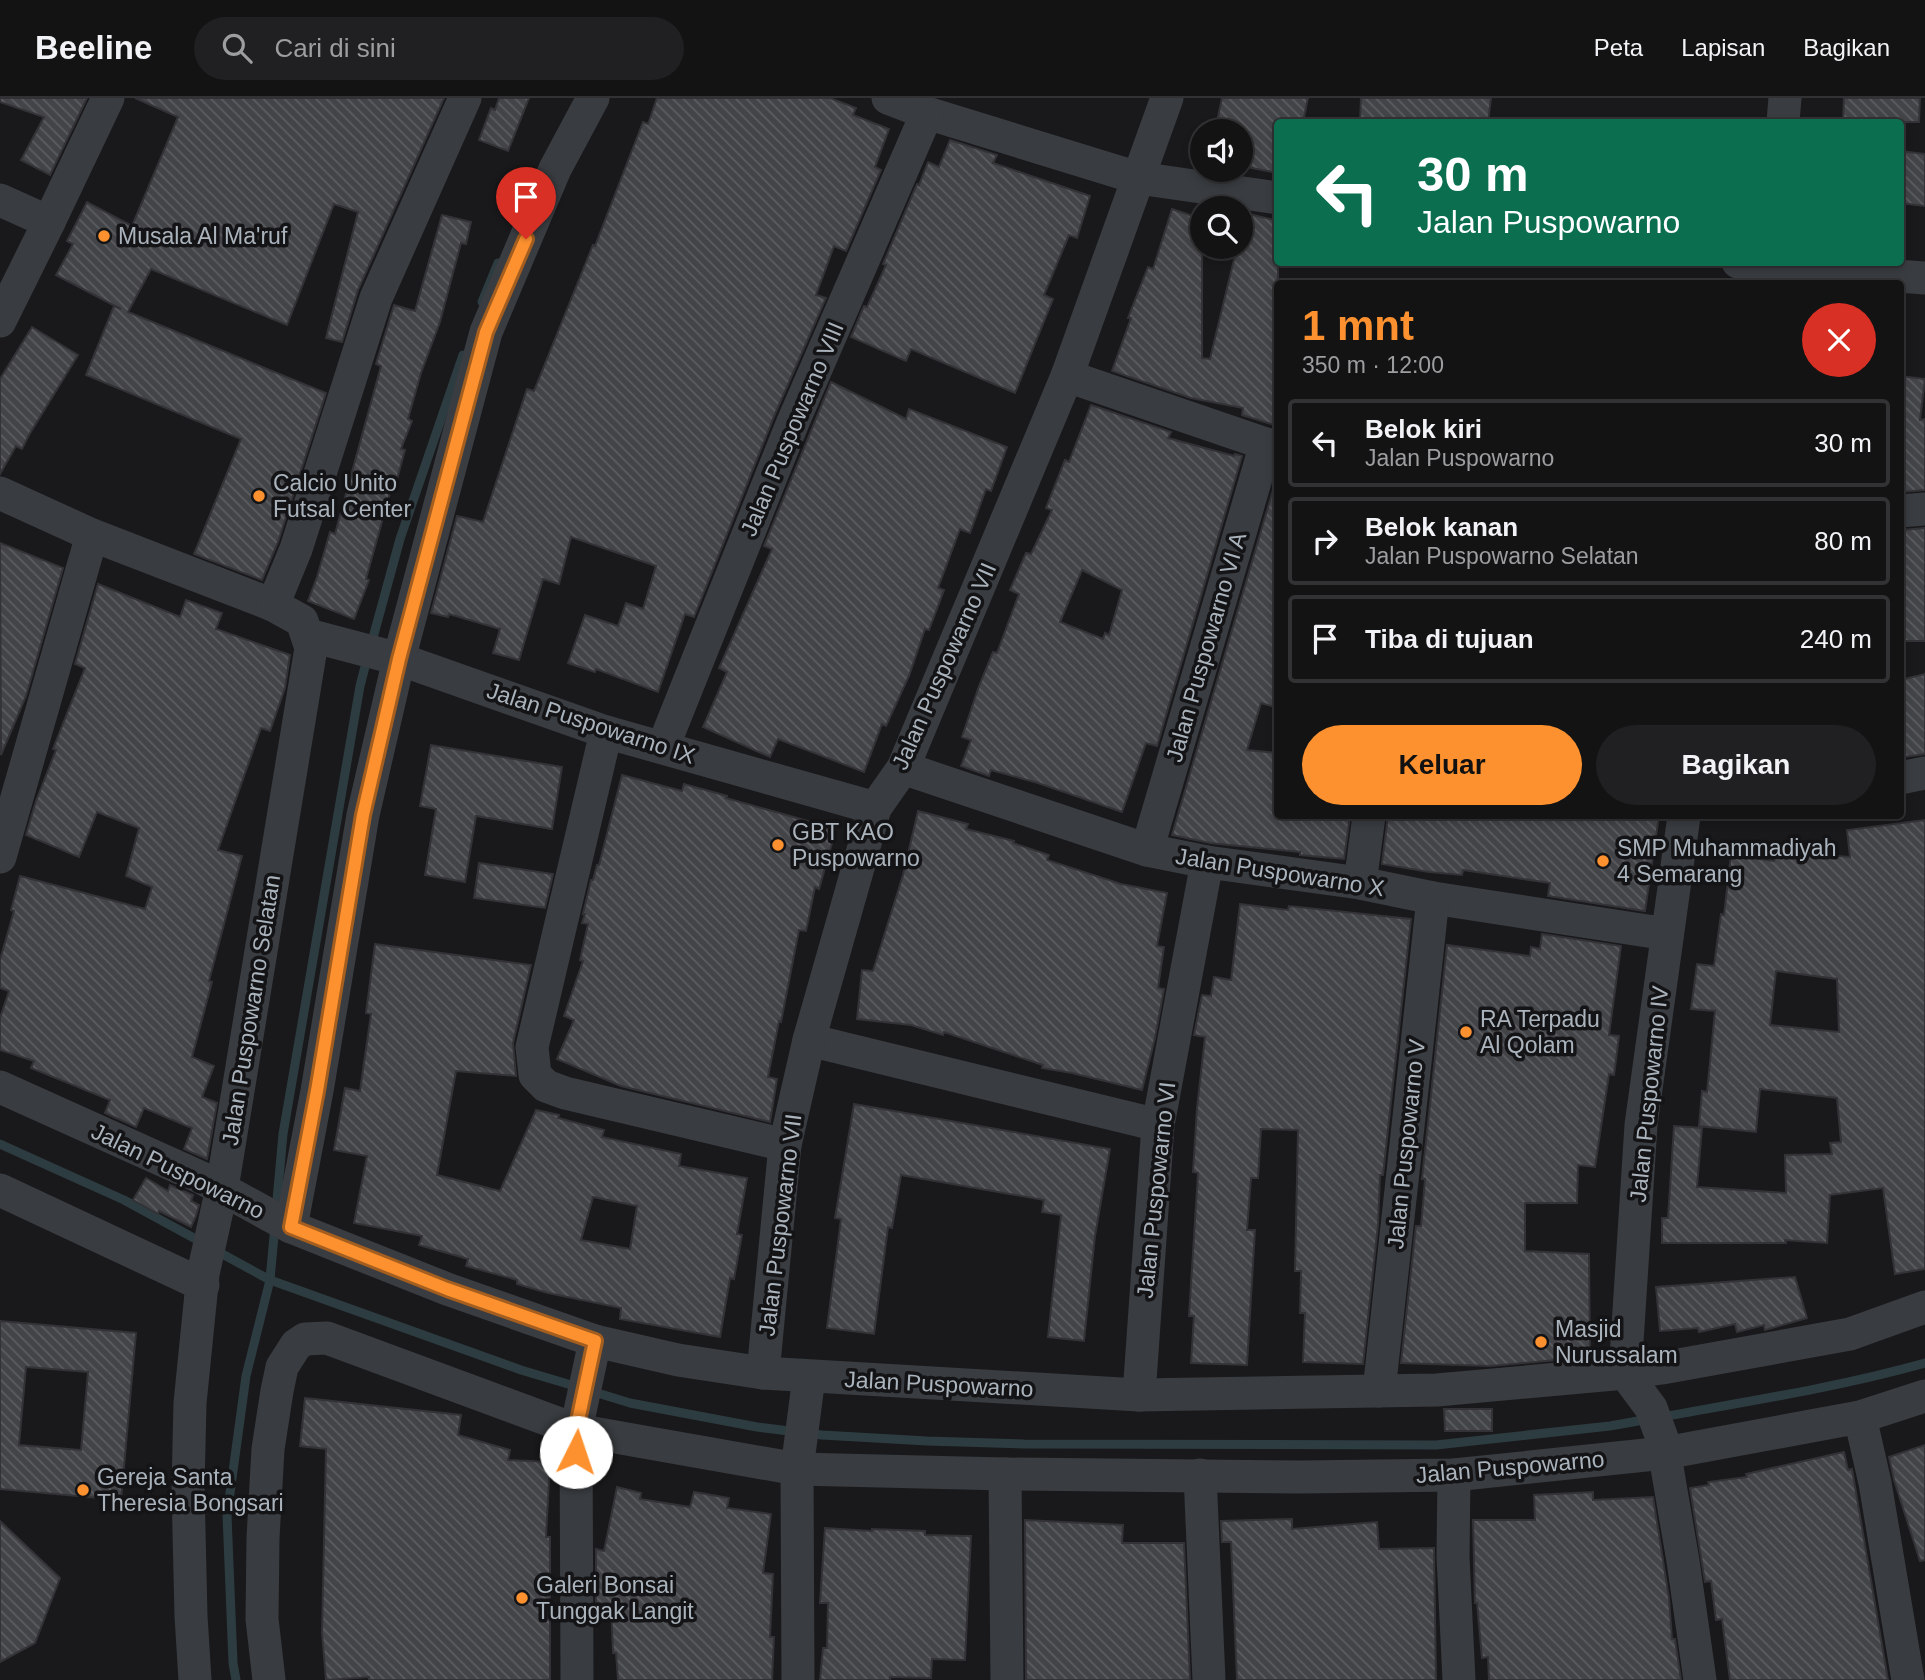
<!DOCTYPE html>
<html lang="id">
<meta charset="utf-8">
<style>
body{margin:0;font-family:Arial,sans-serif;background:#202022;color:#f1f3f6;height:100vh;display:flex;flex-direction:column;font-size:26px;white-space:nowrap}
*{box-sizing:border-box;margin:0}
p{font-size:23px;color:#9d9ea0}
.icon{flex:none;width:38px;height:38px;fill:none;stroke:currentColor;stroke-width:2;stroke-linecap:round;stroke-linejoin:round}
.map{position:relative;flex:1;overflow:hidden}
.panel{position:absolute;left:1274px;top:182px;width:630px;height:539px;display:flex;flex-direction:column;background:#131314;border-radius:7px;box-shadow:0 4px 10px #0003,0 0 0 2px #323234}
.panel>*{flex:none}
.top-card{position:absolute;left:1274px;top:21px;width:630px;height:147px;border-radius:7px;box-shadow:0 4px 10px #0003,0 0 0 2px #323234;background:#0b6e4f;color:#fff;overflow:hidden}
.fabs{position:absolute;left:1190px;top:21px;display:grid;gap:14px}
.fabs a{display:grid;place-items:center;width:63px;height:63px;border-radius:50%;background:#131314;box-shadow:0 4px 10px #0003,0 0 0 2px #323234;font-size:35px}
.pin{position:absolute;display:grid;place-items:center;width:60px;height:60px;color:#fff;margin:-72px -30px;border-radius:50% 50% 50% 0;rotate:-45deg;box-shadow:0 0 7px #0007}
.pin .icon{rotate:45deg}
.me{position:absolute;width:77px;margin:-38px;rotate:4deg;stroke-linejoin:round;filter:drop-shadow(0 0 5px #0008)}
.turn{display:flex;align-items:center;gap:24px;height:147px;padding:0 28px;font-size:32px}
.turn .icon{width:91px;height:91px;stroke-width:2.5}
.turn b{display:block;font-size:49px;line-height:60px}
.round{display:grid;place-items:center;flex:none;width:74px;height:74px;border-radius:37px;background:#202022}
.overview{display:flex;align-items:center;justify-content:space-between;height:119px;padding:0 28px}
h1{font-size:42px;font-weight:700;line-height:52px;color:#fd912f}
.button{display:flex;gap:14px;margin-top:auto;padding:14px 28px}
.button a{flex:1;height:80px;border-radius:42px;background:#fd912f;color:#111;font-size:28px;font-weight:700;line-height:80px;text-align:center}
.button a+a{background:#202022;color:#f1f3f6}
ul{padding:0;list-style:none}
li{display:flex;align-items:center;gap:21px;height:88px;margin:0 14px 10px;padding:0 14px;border:4px solid #323234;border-radius:7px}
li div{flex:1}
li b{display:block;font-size:26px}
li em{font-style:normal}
header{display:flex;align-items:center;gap:42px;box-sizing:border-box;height:98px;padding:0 35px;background:#131314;border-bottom:2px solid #323234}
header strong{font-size:33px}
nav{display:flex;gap:38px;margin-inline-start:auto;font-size:24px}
.search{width:490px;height:63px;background:#202022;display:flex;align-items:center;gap:18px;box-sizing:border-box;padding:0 24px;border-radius:38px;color:#9d9ea0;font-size:26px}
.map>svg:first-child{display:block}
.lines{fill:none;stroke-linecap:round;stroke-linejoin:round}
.stream{stroke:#2d3c40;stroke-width:9}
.building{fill:url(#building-back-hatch);stroke:#333337;stroke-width:2;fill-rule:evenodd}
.minor{stroke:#393c40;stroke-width:33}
.route-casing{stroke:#a45e1f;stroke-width:18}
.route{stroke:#fd912f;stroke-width:12}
.poi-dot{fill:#fd912f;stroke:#141416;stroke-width:2.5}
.labels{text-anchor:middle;stroke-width:7;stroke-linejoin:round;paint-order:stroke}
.poi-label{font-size:23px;fill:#aab3bc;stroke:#141416;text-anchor:start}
.street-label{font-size:23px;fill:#aab3bc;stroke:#141416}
</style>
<header>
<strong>Beeline</strong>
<div class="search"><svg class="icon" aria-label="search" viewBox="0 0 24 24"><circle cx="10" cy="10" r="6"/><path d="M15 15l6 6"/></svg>Cari di sini</div>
<nav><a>Peta</a><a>Lapisan</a><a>Bagikan</a></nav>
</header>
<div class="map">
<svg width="1925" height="1582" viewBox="0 0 1925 1582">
<defs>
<pattern id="building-back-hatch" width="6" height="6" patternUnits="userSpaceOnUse" patternTransform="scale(1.75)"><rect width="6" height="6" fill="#434448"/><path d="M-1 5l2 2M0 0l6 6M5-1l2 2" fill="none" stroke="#5b5d60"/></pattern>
</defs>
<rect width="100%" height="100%" fill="#19191b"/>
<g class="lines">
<!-- stream -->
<g class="stream">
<path d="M482,204L498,165"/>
<path d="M371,547L400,441L463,257"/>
<path d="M0,1046L124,1102L203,1145"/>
<path d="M276,1113L283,1036L360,588L367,561"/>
<path d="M215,1152L270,1182L521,1272L578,1289"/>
<path d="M591,1293L630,1305L757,1329L822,1337L927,1343L1024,1346L1436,1347L1610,1328L1649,1321"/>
<path d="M1662,1319C1750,1303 1839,1289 1925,1265"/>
<path d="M236,1582L233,1565L227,1417L246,1278L270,1182L275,1127"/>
</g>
</g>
<!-- building -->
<g class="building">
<path d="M0,0H87L50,77L21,62L44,19L0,4Z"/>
<path d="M135,0H444L358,192L342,244L326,240L358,114L334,106L287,227L151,171L128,214L326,295L278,444L262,482L194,456L241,341L86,277L114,208L121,211L56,177L73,146L67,143L87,104L132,128L178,19Z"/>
<path d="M499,0H529L508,53L479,42L491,10L495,12Z"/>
<path d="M657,0H830L856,10L853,17L889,31L875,69L881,72L846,153L834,148L816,197L826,200L775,316L694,519L685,516L658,594L596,571L595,574L568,565L585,517L618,528L626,505L643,511L656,468L571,439L559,486L543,481L519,562L493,555L500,531L449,516L448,519L431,515L457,418L483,424L527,291L534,293L593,147L595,148L643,24L648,26Z"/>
<path d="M1222,0H1308L1303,24H1278V75L1241,68V33H1215Z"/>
<path d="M1361,0H1491L1488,24H1360Z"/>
<path d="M1844,0H1920L1919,24H1843Z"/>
<path d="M950,42L997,57L993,65L1090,98L1077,140L1069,137L1044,197L1053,201L1015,295L911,251L906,263L851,239L864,208L867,209L886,167L883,166L917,86L919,87L928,64L939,69Z"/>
<path d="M1900,53L1925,56V108L1900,105Z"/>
<path d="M1172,111L1202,121V260L1210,261L1237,149H1241V132L1245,115L1278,123V328L1242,317L1243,310L1191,300L1112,273L1131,220H1128L1148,169L1153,171Z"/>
<path d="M442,117L471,124L466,146L461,145L440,224L421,275L408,321L412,323L401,351L405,352L396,385L393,384L366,481L369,482L354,521L308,503L317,479L330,434L335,436L381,268L376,266L394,207L415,213Z"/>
<path d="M32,229L78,257L29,337L22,351L16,348L0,376V281Z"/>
<path d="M1900,278L1925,281L1920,322L1925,321V392L1900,394Z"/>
<path d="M831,284L906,321L909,311L1007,349L991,393L986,391L970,435L960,431L938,490L944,492L929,532L925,531L909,578L886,628L882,626L864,674L778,641L770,659L703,629L727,574L719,570L772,451L764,448Z"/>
<path d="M1091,307L1171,334L1168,340L1234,358L1235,356L1242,358L1157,648L1146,645L1122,714L1038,685L991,672L989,678L961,668L971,642L962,639L979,588L993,554L997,555L1019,496L1010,492L1026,455L1031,456L1052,412L1046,410L1065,362L1069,364ZM1082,472L1122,492L1109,537L1105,535L1103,541L1060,524Z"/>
<path d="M1278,375V610L1261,605L1247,652L1278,655V718H1350L1344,761L1300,757V754L1210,745L1172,737Z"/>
<path d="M1925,430V543H1900L1902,432Z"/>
<path d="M0,445L63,470L26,598L1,657Z"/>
<path d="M98,486L180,519L186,502L222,515L216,531L290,557L285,590L270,633L261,630L218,752L242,758L209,883L212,884L192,959L214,968L202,999L217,1005L207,1061L184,1051L192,1030L144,1010L136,1029L105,1015L110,1002L31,970L34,963L0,952V920L9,893L0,890V862L14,813L11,812L20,778L145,811L152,789L126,778L139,730L97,714L79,759L26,737L36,703L56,652L53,651L85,570L75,566Z"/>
<path d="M1925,576V656L1904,659L1900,643V582Z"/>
<path d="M431,647L562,669L552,731L476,718L465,784L425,777L436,711L420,708Z"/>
<path d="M622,677L682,693L684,686L727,698L726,700L836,731L819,791L815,789L806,833L799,832L781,924L779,923L768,979L777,981L770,1024L621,988L557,961L574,922L564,918L583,863L580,862L588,826L582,825L585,816H583L591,782H593L597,767H599Z"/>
<path d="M918,713L968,726L966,731L1014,743L1013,745L1049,757L1047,762L1121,786L1167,795L1157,848L1164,849L1158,890L1164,891L1155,940L1142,992L1072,975L1042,970L1043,967L944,934L943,937L911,927L857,921L862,872L873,873L903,777Z"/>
<path d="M1388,718H1659L1645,813L1548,798L1550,785L1463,772L1462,777L1429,774L1382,766Z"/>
<path d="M1925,722V1171L1895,1176L1883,1090L1830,1097L1827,1145L1785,1142L1786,1145H1662V1120H1668L1674,1028L1702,1030L1697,1089L1786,1095L1785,1057L1832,1056L1830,1045L1841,1044L1837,1000L1760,991L1756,1034L1699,1028L1702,993L1707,994L1715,913L1691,911L1697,866L1714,868L1721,816L1724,817L1731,757L1774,763L1775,753L1850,759L1847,732ZM1776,873L1837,881L1839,934L1770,927Z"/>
<path d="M479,765L553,776L545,810L474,800Z"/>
<path d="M1240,806L1288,812L1289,808L1411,821L1383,1077H1380L1378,1127L1363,1266L1303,1264L1305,1215H1300L1301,1173H1295L1298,1032L1261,1031L1258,1080H1251L1247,1132H1255L1247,1267L1191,1265L1194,1218H1189L1198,1075L1193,1074L1197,1010L1205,939L1194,937L1202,897L1211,898L1214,879L1231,882Z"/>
<path d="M1542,836L1621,848L1609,937L1619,938L1614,977L1609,976L1595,1069L1578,1067L1577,1105H1525V1153L1589,1156L1590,1259L1490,1268L1401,1265L1416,1128H1421L1425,1081H1422L1447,847L1530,858L1531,849L1540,851Z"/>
<path d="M375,846L531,867L513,945L516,978L456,973L437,1077L500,1093L536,1012L559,1017L558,1020L604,1032L602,1039L681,1056L679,1068L747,1080L737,1136L742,1137L734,1181L730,1180L720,1239L620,1221L621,1210L548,1195L517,1186V1182L466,1168L468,1161L419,1147L422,1138L354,1125L367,1058L334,1052L345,990L360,993L371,916L366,915ZM593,1099L637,1108L630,1151L581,1142Z"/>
<path d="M854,1006L1110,1051L1095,1138L1084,1243L1048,1239L1061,1117L1042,1114L1044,1102L901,1077L892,1130L888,1129L874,1236L827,1230L841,1121L835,1120Z"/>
<path d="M146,1080L168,1093L170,1087L193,1097L191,1103L199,1107L196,1118L191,1129L159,1113L158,1116L133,1102Z"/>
<path d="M1795,1179L1807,1220L1765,1232L1764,1227L1737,1234L1735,1226L1699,1234L1698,1230L1660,1233L1656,1189Z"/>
<path d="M0,1223L136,1235L121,1402L0,1391ZM26,1269L88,1274L81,1352L19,1347Z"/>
<path d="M305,1300L461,1317L458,1337L510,1352L508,1362L550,1364L546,1439H550V1582H369V1579L326,1582L322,1535L326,1351L300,1348Z"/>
<path d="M1444,1311H1492V1333H1445Z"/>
<path d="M1925,1347V1462L1920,1463L1894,1382L1889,1359Z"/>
<path d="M1844,1354L1848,1372L1852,1371L1888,1582H1730L1722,1521L1716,1522L1711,1483L1705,1484L1690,1390L1709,1387L1708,1384L1747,1379L1746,1376Z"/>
<path d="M617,1389L641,1395L640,1401L690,1409L694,1394L729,1400L727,1410L771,1416L763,1475L773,1476L770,1539H774L772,1582H618L616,1555H613L611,1506L596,1505V1451L604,1453Z"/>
<path d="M1593,1394V1402L1653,1399L1669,1500L1672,1541H1675L1681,1582H1489L1488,1559L1482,1560L1477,1505H1475L1473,1422H1535L1534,1397Z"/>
<path d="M1292,1421V1431L1377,1424L1379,1451L1434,1450L1436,1582H1237L1231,1444H1222L1221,1423Z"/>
<path d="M1025,1422L1123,1427L1122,1445H1184L1190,1582H1026Z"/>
<path d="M0,1423L60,1480L35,1545L0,1564Z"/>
<path d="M825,1430L872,1433V1431L925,1433V1437L971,1438L965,1562L932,1561L931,1580L890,1579V1582H820L823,1550H827L828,1505H820Z"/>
</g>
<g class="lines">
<!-- minor -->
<g class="minor">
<path d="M888,0L927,15L1138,80L1278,100"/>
<path d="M1783,24L1785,0"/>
<path d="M0,102L49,124"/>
<path d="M1738,164L1763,168L1925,180"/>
<path d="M0,223L49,124L108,0"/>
<path d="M1067,278L1266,346L1278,348"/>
<path d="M0,395L92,437L273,507L302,523L311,550L222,1090L203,1176L190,1305L188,1390L191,1518L195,1582"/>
<path d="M1900,413L1925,411"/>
<path d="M273,507L296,451L376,200L465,0"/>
<path d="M308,537L399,561L606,634L875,710"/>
<path d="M606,634L532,949L535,977L546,988L565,995L785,1047"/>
<path d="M663,649L793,324L927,15"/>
<path d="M903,670L1147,752L1207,764L1360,785L1433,800L1667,836"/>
<path d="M1900,680L1925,675"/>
<path d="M1684,718L1641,1027L1625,1275L1651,1310L1662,1340L1683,1463L1700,1582"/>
<path d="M1147,752L1266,346"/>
<path d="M0,759L92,437"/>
<path d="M1360,785L1369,718"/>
<path d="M809,942L1158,1027"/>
<path d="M0,989L202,1080L291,1129L447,1191L595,1243L678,1262L763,1275L1139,1297L1437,1292L1625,1275L1662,1270L1850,1236L1925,1209"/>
<path d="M0,1092L203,1187"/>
<path d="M291,1129L317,993L363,717L399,561L486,234L555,71L593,0"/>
<path d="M763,1275L785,1047L809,942L875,710L903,670L1067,278L1167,0"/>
<path d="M1379,1293L1433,800"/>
<path d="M1139,1297L1158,1027L1207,764"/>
<path d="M1860,1319L1875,1385L1908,1582"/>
<path d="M1005,1376L1007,1582"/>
<path d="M1200,1377L1209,1582"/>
<path d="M1454,1377L1453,1459L1459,1582"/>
<path d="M269,1582L262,1521L263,1440L268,1351L277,1293L282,1269L296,1247L305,1241L327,1240L576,1332L797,1371L1005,1376L1301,1379L1454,1377L1665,1355L1860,1319L1925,1298"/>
<path d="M577,1582L576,1332L595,1243"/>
<path d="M798,1582L797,1371L809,1279"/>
</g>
</g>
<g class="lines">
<defs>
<path id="route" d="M526,141L486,234L399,561L363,717L317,993L291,1129L447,1191L595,1243L576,1332V1354"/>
</defs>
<!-- route casing -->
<use href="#route" class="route-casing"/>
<!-- route -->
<use href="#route" class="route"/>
</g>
<!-- markers -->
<g class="poi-dot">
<circle cx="104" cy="138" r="7"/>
<circle cx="259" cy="398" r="7"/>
<circle cx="778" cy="747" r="7"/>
<circle cx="1603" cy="763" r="7"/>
<circle cx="1466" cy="934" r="7"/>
<circle cx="1541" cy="1244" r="7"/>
<circle cx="83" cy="1392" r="7"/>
<circle cx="522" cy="1500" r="7"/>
</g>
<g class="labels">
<!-- poi labels -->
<g class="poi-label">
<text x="118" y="146">Musala Al Ma'ruf</text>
<text x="273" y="393">Calcio Unito<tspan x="273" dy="26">Futsal Center</tspan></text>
<text x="792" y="742">GBT KAO<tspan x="792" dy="26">Puspowarno</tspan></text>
<text x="1617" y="758">SMP Muhammadiyah<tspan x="1617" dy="26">4 Semarang</tspan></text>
<text x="1480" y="929">RA Terpadu<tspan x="1480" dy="26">Al Qolam</tspan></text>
<text x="1555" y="1239">Masjid<tspan x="1555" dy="26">Nurussalam</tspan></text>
<text x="97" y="1387">Gereja Santa<tspan x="97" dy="26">Theresia Bongsari</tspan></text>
<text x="536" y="1495">Galeri Bonsai<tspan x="536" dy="26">Tunggak Langit</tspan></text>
</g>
<!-- street labels -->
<g class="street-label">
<text transform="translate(792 331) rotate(-67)" y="8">Jalan Puspowarno VIII</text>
<text transform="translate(1206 549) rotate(-74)" y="8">Jalan Puspowarno VI A</text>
<text transform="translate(944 568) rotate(-66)" y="8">Jalan Puspowarno VII</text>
<text transform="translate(591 625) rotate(18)" y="8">Jalan Puspowarno IX</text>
<text transform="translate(1280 774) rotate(9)" y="8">Jalan Puspowarno X</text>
<text transform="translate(251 912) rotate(-81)" y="8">Jalan Puspowarno Selatan</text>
<text transform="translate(1649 996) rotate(-84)" y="8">Jalan Puspowarno IV</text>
<text transform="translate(1406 1046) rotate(-84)" y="8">Jalan Puspowarno V</text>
<text transform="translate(178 1073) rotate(26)" y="8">Jalan Puspowarno</text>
<text transform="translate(1156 1092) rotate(-84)" y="8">Jalan Puspowarno VI</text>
<text transform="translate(780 1127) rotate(-83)" y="8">Jalan Puspowarno VII</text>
<text transform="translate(939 1286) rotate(3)" y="8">Jalan Puspowarno</text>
<text transform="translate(1510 1369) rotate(-5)" y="8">Jalan Puspowarno</text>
</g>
</g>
</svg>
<div class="fabs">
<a><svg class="icon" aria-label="sound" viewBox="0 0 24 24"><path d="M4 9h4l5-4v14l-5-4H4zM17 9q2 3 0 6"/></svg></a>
<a><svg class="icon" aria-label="search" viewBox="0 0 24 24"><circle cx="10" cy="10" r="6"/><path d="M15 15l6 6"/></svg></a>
</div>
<div class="pin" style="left:526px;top:141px;background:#d93025"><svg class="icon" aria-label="arrive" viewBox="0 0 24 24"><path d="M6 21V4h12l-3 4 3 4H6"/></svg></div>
<svg class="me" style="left:576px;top:1354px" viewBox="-20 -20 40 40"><circle r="19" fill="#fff"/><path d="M0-13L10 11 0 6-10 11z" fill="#fd912f"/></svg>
<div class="top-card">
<div class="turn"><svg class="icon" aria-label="left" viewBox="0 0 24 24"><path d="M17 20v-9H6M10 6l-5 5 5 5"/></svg><div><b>30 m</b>Jalan Puspowarno</div></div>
</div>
<section class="panel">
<div class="overview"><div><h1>1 mnt</h1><p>350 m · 12:00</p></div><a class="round" style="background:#d93025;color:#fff"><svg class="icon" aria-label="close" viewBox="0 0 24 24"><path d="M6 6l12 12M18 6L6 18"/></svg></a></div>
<ul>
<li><svg class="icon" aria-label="left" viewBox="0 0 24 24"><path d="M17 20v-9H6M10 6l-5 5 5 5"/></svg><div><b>Belok kiri</b><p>Jalan Puspowarno</p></div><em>30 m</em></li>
<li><svg class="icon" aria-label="right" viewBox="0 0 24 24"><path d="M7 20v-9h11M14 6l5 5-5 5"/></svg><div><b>Belok kanan</b><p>Jalan Puspowarno Selatan</p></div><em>80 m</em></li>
<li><svg class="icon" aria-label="arrive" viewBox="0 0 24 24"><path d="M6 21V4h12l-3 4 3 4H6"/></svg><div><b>Tiba di tujuan</b></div><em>240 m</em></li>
</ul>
<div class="button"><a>Keluar</a><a>Bagikan</a></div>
</section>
</div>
